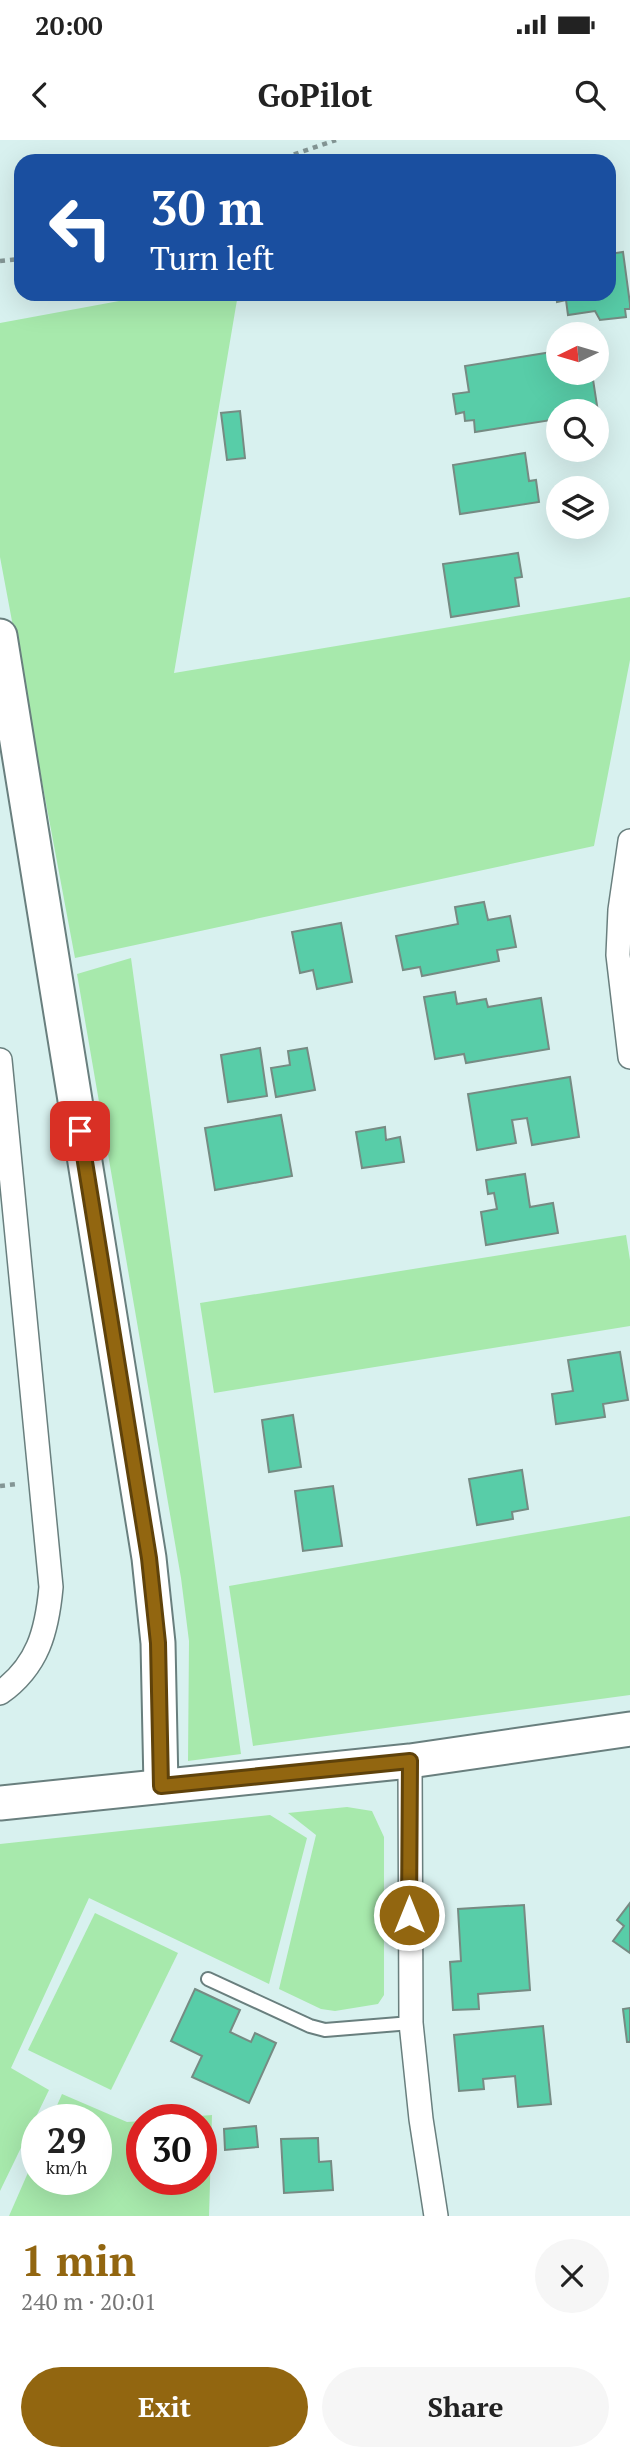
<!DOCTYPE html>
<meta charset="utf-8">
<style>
body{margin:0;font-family:"PT Serif",serif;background:#f6f6f6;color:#222;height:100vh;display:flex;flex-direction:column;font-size:26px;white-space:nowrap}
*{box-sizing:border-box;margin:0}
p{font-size:23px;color:#767676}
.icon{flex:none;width:38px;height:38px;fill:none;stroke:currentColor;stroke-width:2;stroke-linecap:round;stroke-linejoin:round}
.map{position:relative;height:2076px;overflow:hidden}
.drawer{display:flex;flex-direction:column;background:#fff;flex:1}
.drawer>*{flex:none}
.guide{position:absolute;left:14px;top:14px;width:602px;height:147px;border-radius:21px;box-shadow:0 7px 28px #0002;background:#1a4fa0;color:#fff;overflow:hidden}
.needle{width:46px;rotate:265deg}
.controls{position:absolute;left:546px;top:182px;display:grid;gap:14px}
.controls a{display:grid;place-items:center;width:63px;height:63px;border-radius:50%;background:#fff;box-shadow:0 7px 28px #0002;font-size:35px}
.speed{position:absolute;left:21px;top:1964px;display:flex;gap:14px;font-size:35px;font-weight:700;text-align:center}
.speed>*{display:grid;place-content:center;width:91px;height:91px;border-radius:50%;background:#fff;box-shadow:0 7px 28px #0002;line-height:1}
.speed small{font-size:18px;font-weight:400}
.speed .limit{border:10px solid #d22;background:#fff;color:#111}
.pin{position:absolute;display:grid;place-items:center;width:60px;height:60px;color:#fff;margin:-30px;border-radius:14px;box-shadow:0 4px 10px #0006}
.me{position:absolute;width:77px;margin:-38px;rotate:0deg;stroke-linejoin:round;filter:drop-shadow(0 0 5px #0008)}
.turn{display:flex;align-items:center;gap:24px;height:147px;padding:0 21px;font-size:32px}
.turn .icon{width:91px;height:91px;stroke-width:2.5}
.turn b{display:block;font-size:49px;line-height:60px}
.round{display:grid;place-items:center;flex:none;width:74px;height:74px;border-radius:37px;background:#f6f6f6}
.overview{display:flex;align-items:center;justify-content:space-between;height:119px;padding:0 21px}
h1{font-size:42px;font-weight:600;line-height:52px;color:#926610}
.action{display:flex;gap:14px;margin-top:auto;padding:14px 21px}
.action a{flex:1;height:80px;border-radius:42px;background:#926610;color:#fff;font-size:28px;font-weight:600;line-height:80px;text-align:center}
.action a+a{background:#f6f6f6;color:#222}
.status{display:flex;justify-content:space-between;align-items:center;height:49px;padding:0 35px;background:#fff;direction:ltr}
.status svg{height:19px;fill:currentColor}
header{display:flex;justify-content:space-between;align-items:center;height:91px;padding:0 21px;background:#fff;font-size:32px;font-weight:600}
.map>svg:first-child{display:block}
.green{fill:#a7e9ac}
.building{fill:#58cda8;stroke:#768b83;stroke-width:2}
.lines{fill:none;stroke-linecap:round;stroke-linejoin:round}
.lane-casing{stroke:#697f7e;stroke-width:16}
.street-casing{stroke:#697f7e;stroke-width:26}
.secondary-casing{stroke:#697f7e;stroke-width:37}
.path{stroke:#849695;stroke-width:4.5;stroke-dasharray:5 5;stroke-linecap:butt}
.lane{stroke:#fff;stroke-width:12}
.street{stroke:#fff;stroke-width:23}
.secondary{stroke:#fff;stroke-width:33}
.route-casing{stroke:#5f420a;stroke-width:18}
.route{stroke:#926610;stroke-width:12}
</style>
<div class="status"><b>20:00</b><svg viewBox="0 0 49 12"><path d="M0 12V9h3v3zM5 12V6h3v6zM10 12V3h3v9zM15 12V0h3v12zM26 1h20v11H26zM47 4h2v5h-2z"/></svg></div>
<header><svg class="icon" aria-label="back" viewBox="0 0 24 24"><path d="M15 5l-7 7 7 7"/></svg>GoPilot<svg class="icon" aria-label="search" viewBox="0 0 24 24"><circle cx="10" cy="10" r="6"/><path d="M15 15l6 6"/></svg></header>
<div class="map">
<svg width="630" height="2076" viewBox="0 0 630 2076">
<rect width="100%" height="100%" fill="#d8f1ef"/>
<!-- green -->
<g class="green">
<path d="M157,154H238L174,533L630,457V520L594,706L75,818L0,417V183Z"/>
<path d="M131,818L241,1614L188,1621L189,1501L181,1438L77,834Z"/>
<path d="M626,1095L630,1120V1186L214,1253L200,1163Z"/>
<path d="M630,1376V1555L253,1606L229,1446Z"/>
<path d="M347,1667L372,1671L384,1697V1855L378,1864L335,1871L321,1869L279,1849L316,1695L288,1673Z"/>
<path d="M270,1675L307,1698L269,1844L89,1758L11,1928L49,1950L0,2051V1704Z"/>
<path d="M95,1773L178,1813L111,1950L28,1910Z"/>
<path d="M62,1954L127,1982L142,1981V2039H201V1979H161L212,1975L209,2076H9L37,2012V2039H96V1979H51Z"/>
</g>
<!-- building -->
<g class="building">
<path d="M623,112L630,164V169H625L626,177L600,180L595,171L568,175L566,160L557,162L556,154H609V114Z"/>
<path d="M558,211V233H592L598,272L558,271V279L475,292L474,280L465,281L464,272L456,274L453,254L469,252L465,226Z"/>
<path d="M240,271L245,318L227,320L221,273Z"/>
<path d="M525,313L529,341L536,340L539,362L460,374L453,325Z"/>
<path d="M518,413L522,437L515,438L519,466L451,477L443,424Z"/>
<path d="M484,762L488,780L510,776L516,807L497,810L499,821L422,836L420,827L403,830L396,796L458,784L455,767Z"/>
<path d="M341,783L352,842L317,849L313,830L300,833L292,792Z"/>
<path d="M455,852L457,864L486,859L488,867L541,858L549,909L466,923L464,914L435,919L424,857Z"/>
<path d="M260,908L267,956L228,962L221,915Z"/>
<path d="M307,908L315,950L276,957L271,928L290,925L288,911Z"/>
<path d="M570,937L579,997L532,1005L527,978L512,980L516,1003L477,1010L468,954Z"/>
<path d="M281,975L292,1036L215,1050L205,988Z"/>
<path d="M385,987L386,1000L400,997L404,1022L362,1028L356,992Z"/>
<path d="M525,1034L530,1067L553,1063L558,1093L486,1105L481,1072L497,1069L494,1053L488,1054L486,1040Z"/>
<path d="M620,1212L628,1260L603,1264L605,1277L556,1284L552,1254L573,1251L568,1220Z"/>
<path d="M293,1275L301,1327L269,1332L262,1280Z"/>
<path d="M522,1330L528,1369L512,1372L513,1379L477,1385L469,1339Z"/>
<path d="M333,1346L342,1406L303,1411L295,1351Z"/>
<path d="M630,1763V1813L613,1801L624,1786L617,1780Z"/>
<path d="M524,1765L530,1850L478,1854L479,1869L453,1870L450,1822L461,1821L458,1769Z"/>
<path d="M195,1849L240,1870L230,1892L251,1902L255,1893L276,1903L249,1963L192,1937L202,1916L171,1901Z"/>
<path d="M630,1868V1902H627L623,1869Z"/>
<path d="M543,1886L551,1964L518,1967L515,1936L483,1939L484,1949L459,1951L454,1895Z"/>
<path d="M256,1986L258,2007L225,2010L224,1989Z"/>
<path d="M318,1998L319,2022L331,2021L333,2050L284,2053L281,1999Z"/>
</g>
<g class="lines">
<defs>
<path id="lane" d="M208,1839L310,1886L325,1890L411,1883"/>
<g id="street">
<path d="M630,701L620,770L618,815L630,917"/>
<path d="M0,920L51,1447C47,1491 38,1526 0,1553"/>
<path d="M410,1621L411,1883L421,1979L436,2076"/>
</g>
<g id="secondary">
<path d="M0,496L149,1418L158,1503L161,1646"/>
<path d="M0,1663L410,1621L630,1589"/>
</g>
</defs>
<!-- lane casing -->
<use href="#lane" class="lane-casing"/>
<!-- street casing -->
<use href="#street" class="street-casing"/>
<!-- secondary casing -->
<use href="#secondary" class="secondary-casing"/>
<!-- path -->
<g class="path">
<path d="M275,21L336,0"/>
<path d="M0,121L21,119"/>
<path d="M0,1346L17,1344"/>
</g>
<!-- lane -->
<use href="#lane" class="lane"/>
<!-- street -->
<use href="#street" class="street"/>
<!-- secondary -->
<use href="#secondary" class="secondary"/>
</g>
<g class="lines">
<defs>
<path id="route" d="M80,991L149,1418L158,1503L161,1646L410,1621L409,1775"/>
</defs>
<!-- route casing -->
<use href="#route" class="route-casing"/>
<!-- route -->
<use href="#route" class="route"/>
</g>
</svg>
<div class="controls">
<a><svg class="needle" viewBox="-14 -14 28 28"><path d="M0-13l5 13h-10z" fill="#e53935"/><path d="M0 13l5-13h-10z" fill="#767676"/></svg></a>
<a><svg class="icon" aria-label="search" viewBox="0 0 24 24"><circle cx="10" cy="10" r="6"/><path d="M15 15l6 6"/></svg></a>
<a><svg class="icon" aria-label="layers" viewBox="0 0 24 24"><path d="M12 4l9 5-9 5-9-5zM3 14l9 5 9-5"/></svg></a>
</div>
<div class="speed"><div>29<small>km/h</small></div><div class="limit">30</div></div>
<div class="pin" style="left:80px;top:991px;background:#d93025"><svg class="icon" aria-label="arrive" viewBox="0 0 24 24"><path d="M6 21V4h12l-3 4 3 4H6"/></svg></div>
<svg class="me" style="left:409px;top:1775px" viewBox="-20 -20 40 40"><circle r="17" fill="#926610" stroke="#fff" stroke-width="3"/><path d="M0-11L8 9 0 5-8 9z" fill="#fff"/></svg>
<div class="guide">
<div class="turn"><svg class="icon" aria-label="left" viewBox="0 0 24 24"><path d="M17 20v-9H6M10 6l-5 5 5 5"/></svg><div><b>30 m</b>Turn left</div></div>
</div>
</div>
<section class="drawer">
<div class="overview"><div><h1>1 min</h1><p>240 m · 20:01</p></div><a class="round"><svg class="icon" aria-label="close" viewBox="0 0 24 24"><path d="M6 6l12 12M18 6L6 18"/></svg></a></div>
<div class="action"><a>Exit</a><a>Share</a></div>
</section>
